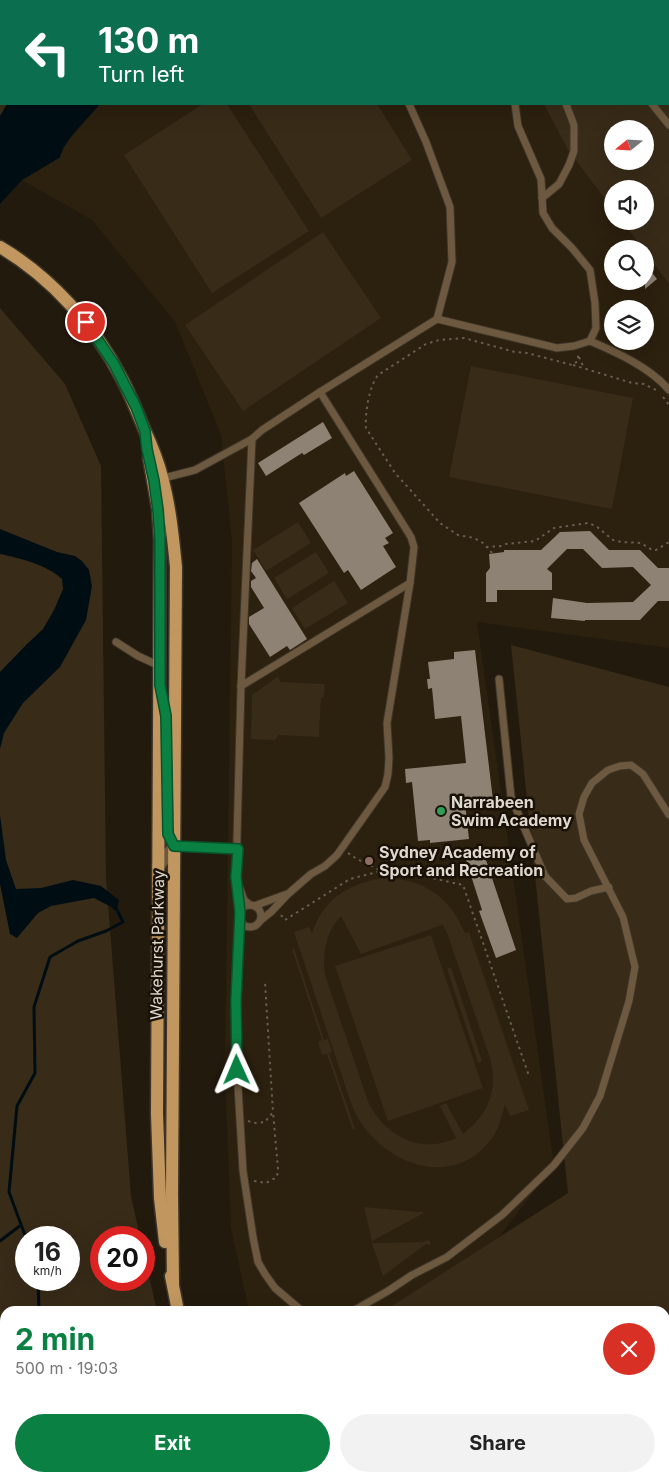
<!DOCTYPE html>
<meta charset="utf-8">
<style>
body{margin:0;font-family:Inter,sans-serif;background:#f2f2f2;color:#222;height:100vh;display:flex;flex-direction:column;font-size:19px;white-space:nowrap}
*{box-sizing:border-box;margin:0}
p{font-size:16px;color:#767676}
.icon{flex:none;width:28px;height:28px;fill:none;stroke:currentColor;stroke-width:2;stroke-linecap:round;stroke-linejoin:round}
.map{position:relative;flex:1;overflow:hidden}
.panel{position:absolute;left:0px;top:1306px;width:670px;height:176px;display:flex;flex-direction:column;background:#fff;border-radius:15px 15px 0 0;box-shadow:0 5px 20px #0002}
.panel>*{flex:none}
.guide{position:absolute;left:0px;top:0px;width:670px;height:105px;box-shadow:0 5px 20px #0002;background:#0b6e4f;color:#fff;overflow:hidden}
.needle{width:32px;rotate:252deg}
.fabs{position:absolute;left:604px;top:120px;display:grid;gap:10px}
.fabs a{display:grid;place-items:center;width:50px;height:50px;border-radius:50%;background:#fff;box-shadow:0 5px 20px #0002;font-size:25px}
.speed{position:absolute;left:15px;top:1226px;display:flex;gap:10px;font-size:25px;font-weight:700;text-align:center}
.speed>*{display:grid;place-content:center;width:65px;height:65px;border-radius:50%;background:#fff;box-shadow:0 5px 20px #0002;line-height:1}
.speed small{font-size:12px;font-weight:400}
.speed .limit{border:8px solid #d22;background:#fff;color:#111}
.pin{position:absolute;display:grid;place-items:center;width:42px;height:42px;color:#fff;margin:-21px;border:2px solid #fff;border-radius:50%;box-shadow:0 1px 5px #0007}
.me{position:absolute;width:55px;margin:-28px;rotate:359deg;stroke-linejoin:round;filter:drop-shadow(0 0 4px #0008)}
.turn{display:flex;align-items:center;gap:18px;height:105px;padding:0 15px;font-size:22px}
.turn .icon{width:65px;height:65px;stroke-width:2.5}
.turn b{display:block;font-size:35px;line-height:42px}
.round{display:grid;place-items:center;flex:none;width:52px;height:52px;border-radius:26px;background:#f2f2f2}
.head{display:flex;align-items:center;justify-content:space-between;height:85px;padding:0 15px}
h1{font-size:30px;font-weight:700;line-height:38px;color:#0b8043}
.cta{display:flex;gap:10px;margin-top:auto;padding:10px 15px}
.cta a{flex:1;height:58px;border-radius:30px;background:#0b8043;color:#fff;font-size:20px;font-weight:700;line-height:58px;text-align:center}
.cta a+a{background:#f2f2f2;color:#222}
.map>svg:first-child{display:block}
.built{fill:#2c200e;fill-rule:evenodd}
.green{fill:#382b18;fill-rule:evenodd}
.water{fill:#000e14}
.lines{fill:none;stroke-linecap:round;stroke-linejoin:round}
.stream{stroke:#000e14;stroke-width:3}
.building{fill:#8d8274}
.lane-casing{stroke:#3d3529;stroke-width:9}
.street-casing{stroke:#3d3529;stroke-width:15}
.primary-casing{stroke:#3d3529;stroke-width:15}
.path{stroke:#665e53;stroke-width:2;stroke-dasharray:2.5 4;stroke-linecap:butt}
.lane{stroke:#6d593f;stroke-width:7}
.street{stroke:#6d593f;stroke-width:12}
.primary{stroke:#c1965f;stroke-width:12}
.route-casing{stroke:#07532c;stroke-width:12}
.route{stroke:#0b8043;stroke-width:9}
.leisure-dot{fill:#2e9e5b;stroke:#191106;stroke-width:2}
.education-dot{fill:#8d6e63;stroke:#191106;stroke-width:2}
.labels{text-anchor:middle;stroke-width:5;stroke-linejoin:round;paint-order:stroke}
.poi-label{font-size:16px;font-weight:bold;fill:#dfd9d1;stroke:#191106;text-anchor:start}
.street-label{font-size:16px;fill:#dfd9d1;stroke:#191106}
</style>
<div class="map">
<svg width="669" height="1482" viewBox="0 0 669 1482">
<rect width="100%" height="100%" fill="#231a0e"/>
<!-- built -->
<g class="built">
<path d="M167,0H549L550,1H167Z"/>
<path d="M100,104H584L612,189V221H644L669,263V648L477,622L554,1165L491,1248L501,1311H249L231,1228L225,1074L232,541L221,435L175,322L92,220L22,180L59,158L61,155L62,149L67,142ZM612,249H645V281H612ZM612,309H645V341H612Z"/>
</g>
<!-- green -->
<g class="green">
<path d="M0,0H123L122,1H1V104H10L7,105L0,116Z"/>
<path d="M489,0H669V284L645,252V249H643L622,221H645V189H612V208L568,150L544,104H669V1H489ZM612,129H645V161H612Z"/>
<path d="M203,104H227L309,231L212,293L124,155Z"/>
<path d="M249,104H377L412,160L321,218Z"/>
<path d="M323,232L381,318L243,411L185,325Z"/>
<path d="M0,308L65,384L101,466L106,878L131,1196L140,1237L101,1238V1280H144V1253L157,1311H5V1478H665V1311H384L568,1193L511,645L669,687V1482H0ZM26,1238H69V1280H26Z"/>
<path d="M471,366L633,398L612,509L449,477Z"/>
<path d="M298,522L311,543L266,571L253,550Z"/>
<path d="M316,552L329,573L287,599L274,578Z"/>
<path d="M334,581L348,603L305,629L292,608Z"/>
<path d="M277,677L281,682L325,684L324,697L321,698L319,737L279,735L275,740L251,739L252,695Z"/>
<path d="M385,878C424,879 450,897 465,933L469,932L529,1110L510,1116L505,1105C501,1116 500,1127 493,1137C451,1196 372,1160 351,1103L294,932L309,927L312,933C323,899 350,882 385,878ZM341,916L361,954L442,925L446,930L490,1058C498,1090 489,1114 463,1134L446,1103L440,1106L456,1138C421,1155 386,1136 369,1104L325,975C322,953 326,932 341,916Z"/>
<path d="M431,935L483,1088L388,1121L335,966Z"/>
<path d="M294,948L324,1040L328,1039L332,1052L329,1053L355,1129L353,1130L327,1054L322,1055L318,1042L322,1040L292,949Z"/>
<path d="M451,967L482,1061L478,1063L447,969Z"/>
<path d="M364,1207L420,1212L422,1211L424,1213L372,1241Z"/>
<path d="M426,1240L430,1241V1245L426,1244L383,1276L372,1243L425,1242Z"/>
</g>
<!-- water -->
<g class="water">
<path d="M7,104H100C88,118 74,131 64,147C62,150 62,154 59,158L22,180L0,204V116Z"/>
<path d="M0,529L57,552L75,556L82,561L89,570L92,586L86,620L60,667L23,703L4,733L0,749V672L27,644L43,629L54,610L63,589L62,579C47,565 20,558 0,554Z"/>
<path d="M0,815L6,860L16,889L41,888L73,880L101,886L119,900L117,910L94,898L51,906L38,913L17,938L10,934L0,884Z"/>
</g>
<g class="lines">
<!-- stream -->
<g class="stream">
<path d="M26,1238L9,1192L17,1106L35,1073L34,1007L50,957L78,941L106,931L123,922L117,910L114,908"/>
<path d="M0,1241L21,1225"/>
<path d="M38,1280L39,1311"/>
<path d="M95,1478L99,1482"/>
</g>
</g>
<!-- building -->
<g class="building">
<path d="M645,264L657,279L645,289Z"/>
<path d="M323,422L332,438L304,455L302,453L266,476L258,463Z"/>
<path d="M354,471L393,533L385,538L389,543L383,546L396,567L361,590L348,570L344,573L299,503L345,473L346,476Z"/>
<path d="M590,531L609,550H640L658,568H669V601H658L640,620H585V621L551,618L553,598L587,603L633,602L651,585L633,567L602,568L583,549H567L547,569L552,573V590H497V602H486V573L490,568L489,554L504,552V550H541L560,532Z"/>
<path d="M257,559L307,639L290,650L287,646L270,657L249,624V617L264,608L251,587V581L256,578L251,571L252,563Z"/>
<path d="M475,650L493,800L465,803L469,839L430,843V840L418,841L412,782L406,783L405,769L466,763L461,716L435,719L432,688L428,689L427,679H430L428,662L454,659V652Z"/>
<path d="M484,854L516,950L496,958L479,911L482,910L466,860Z"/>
</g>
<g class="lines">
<defs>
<g id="lane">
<path d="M352,0L353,1"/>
<path d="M376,0V1"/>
<path d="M465,0V1"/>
<path d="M519,0V1"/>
<path d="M592,0V1"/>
<path d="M515,104L518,126L541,179L543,213L552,228L572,248L590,270L595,303L596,328L590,341"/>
<path d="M652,104L669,125"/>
<path d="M542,198L559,184L569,165L574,151V125L566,104"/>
<path d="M437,319L557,348L574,346L590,341C616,352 651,368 669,390"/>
<path d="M160,479L195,470L252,439L262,430L320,392L437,319L452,262L450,207L426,142L409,104"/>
<path d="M116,642L138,656L160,666"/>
<path d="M499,679L511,797L545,876L567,899L576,898L591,891L609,887"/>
<path d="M241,686L410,583"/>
<path d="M175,846L237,849"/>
<path d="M239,886L244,900L250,905"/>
<circle cx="250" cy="916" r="11"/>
<path d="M254,906L287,894"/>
<path d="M240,912L236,877L241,686L252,439"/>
<path d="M261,920L271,912L288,894L311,874L325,866L337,855L385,787L388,774L389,758L387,723L410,583L414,547L411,537L320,392"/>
<path d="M239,921L236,1000L237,1070L243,1171L253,1237L258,1262L265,1274L275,1288L302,1311"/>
<path d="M353,1311L388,1291L412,1275L447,1257L502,1215L554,1165L583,1128L600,1096L629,1001L635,967L623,917L584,840L579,814L584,797L592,783L608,770L620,766L631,765L643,774L669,815"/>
</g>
<path id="street" d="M158,866L175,846L168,834L165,716L162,699"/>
<g id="primary">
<path d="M0,247C51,277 95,326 122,379C131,396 138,414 145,431C152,446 158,461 162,477C170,506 173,537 176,567L172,1193L173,1284"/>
<path d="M149,458L158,509L160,539L157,1114L160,1198L165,1242"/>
<path d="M171,1276L178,1311"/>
<path d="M217,1478L218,1482"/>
</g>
</defs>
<!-- lane casing -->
<use href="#lane" class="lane-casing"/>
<!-- street casing -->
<use href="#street" class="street-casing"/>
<!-- primary casing -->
<use href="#primary" class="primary-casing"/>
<!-- path -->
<g class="path">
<path d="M579,357L584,368"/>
<path d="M573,365L632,383L644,384L656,390"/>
<path d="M663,397L669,405"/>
<path d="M486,547L502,546L506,544L535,541L554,528L588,523L596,526L613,540L622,542L641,543L652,550H656L669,542"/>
<path d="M492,553L483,543L474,538L458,535L440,523L395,473L366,428C365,412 369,387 378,375L426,344L439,340L464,338L515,352L527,353L572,365L578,361V353"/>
<path d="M348,853L357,859L382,871L396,870L463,885L529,1076"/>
<path d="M281,915L285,920L350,879L381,871"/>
<path d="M248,1121L254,1123L265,1122L273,1112L265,982"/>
<path d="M254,1181L266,1183L277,1177L278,1169L273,1112"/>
</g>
<!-- lane -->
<use href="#lane" class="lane"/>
<!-- street -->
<use href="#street" class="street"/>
<!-- primary -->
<use href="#primary" class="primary"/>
</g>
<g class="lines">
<defs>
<path id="route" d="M86,322L114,364L136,407L145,431L147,449L154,481L158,510L160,539V685L166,716L168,834L174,846L238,849L236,877L240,912L236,1000L237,1070"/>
</defs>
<!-- route casing -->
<use href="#route" class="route-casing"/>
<!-- route -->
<use href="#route" class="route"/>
</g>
<!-- markers -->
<circle class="leisure-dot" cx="441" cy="811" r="5"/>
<circle class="education-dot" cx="369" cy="861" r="5"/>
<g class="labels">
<!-- poi labels -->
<g class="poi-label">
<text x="451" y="808">Narrabeen<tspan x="451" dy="18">Swim Academy</tspan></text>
<text x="379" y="858">Sydney Academy of<tspan x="379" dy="18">Sport and Recreation</tspan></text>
</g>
<!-- street labels -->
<g class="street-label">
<text transform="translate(157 945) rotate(-89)" y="6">Wakehurst Parkway</text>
</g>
</g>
</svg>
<div class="fabs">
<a><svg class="needle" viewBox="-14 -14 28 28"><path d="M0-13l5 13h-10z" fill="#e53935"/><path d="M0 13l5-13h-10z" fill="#767676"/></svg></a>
<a><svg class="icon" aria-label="sound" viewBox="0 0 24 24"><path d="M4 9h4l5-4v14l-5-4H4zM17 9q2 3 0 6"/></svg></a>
<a><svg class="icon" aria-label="search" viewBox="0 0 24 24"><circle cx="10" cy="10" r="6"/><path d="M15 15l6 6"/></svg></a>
<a><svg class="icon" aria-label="layers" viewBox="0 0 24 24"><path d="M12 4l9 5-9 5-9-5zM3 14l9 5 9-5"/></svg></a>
</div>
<div class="speed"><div>16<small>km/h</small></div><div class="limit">20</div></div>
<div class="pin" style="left:86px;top:322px;background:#d93025"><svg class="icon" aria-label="arrive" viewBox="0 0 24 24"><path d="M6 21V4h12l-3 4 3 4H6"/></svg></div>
<svg class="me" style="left:237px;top:1070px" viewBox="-20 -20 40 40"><path d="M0-17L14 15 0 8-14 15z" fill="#0b8043" stroke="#fff" stroke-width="4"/></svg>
<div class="guide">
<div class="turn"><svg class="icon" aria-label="left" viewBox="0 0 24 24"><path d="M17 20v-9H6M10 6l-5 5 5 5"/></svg><div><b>130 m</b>Turn left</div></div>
</div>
<section class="panel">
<div class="head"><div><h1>2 min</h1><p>500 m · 19:03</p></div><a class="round" style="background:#d93025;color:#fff"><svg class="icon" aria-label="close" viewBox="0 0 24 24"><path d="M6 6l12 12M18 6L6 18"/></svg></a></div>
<div class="cta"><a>Exit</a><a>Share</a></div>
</section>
</div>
